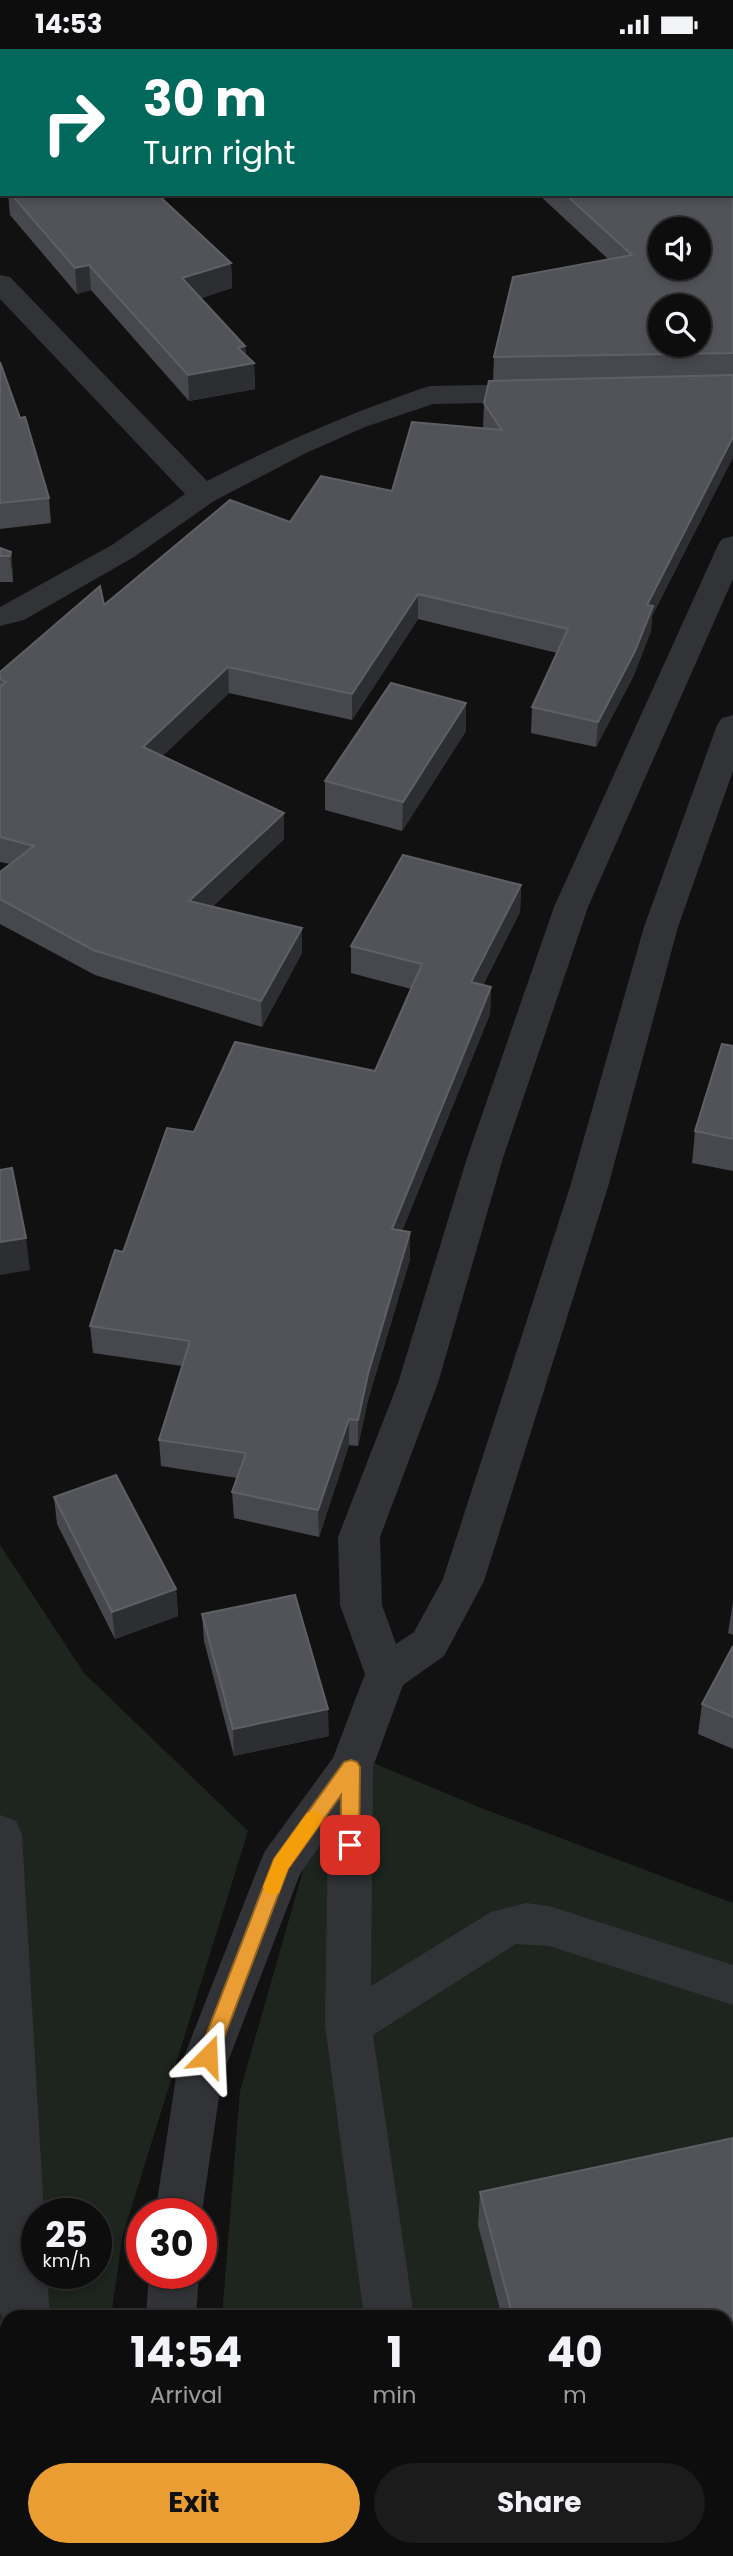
<!DOCTYPE html>
<style>
body{margin:0;font-family:Poppins,sans-serif;background:#1b1b1c;color:#f1f3f6;height:100vh;display:flex;flex-direction:column;font-size:26px;white-space:nowrap}
*{box-sizing:border-box;margin:0}
p{font-size:23px;color:#9a9c9e}
.icon{flex:none;width:38px;height:38px;fill:none;stroke:currentColor;stroke-width:2;stroke-linecap:round;stroke-linejoin:round}
.map{position:relative;flex:1;overflow:hidden}
.drawer{position:absolute;left:0px;top:2261px;width:733px;height:247px;display:flex;flex-direction:column;background:#0d0d0e;border-radius:21px 21px 0 0;box-shadow:0 4px 10px #0003,0 0 0 2px #2d2d2e}
.drawer>*{flex:none}
.banner{position:absolute;left:0px;top:0px;width:733px;height:147px;box-shadow:0 4px 10px #0003,0 0 0 2px #2d2d2e;background:#00695c;color:#fff;overflow:hidden}
.fabs{position:absolute;left:648px;top:168px;display:grid;gap:14px}
.fabs a{display:grid;place-items:center;width:63px;height:63px;border-radius:50%;background:#0d0d0e;box-shadow:0 4px 10px #0003,0 0 0 2px #2d2d2e;font-size:35px}
.speed{position:absolute;left:21px;top:2149px;display:flex;gap:14px;font-size:35px;font-weight:700;text-align:center}
.speed>*{display:grid;place-content:center;width:91px;height:91px;border-radius:50%;background:#0d0d0e;box-shadow:0 4px 10px #0003,0 0 0 2px #2d2d2e;line-height:1}
.speed small{font-size:18px;font-weight:400}
.speed .limit{border:10px solid #d22;background:#fff;color:#111}
.pin{position:absolute;display:grid;place-items:center;width:60px;height:60px;color:#fff;margin:-30px;border-radius:14px;box-shadow:0 4px 10px #0006}
.me{position:absolute;width:77px;margin:-38px;rotate:21deg;stroke-linejoin:round;filter:drop-shadow(0 0 5px #0008)}
.turn{display:flex;align-items:center;gap:24px;height:147px;padding:0 28px;font-size:32px}
.turn .icon{width:91px;height:91px;stroke-width:2.5}
.turn b{display:block;font-size:49px;line-height:60px}
.eta{display:flex;justify-content:space-evenly;align-items:center;height:119px;text-align:center}
.eta b{font-size:42px;font-weight:700;line-height:49px}
.primary-button{display:flex;gap:14px;margin-top:auto;padding:14px 28px}
.primary-button a{flex:1;height:80px;border-radius:42px;background:#e99d32;color:#111;font-size:28px;font-weight:700;line-height:80px;text-align:center}
.primary-button a+a{background:#1b1b1c;color:#f1f3f6}
.status{display:flex;justify-content:space-between;align-items:center;height:49px;padding:0 35px;background:#0d0d0e;direction:ltr}
.status svg{height:19px;fill:currentColor}
.map>svg:first-child{display:block}
.green{fill:#1d251e;fill-rule:evenodd}
.lines{fill:none;stroke-linecap:round;stroke-linejoin:round}
.minor{fill:#323337;fill-rule:evenodd}
.wall{fill:#47484d}
.shaded-wall{fill:#2d2e31}
.building{fill:#515358;stroke:#5e6066;stroke-width:2;fill-rule:evenodd}
.route{fill:#e99d32;stroke:#976620;stroke-width:2}
.slow{fill:#f59e0b}
</style>
<div class="status"><b>14:53</b><svg viewBox="0 0 49 12"><path d="M0 12V9h3v3zM5 12V6h3v6zM10 12V3h3v9zM15 12V0h3v12zM26 1h20v11H26zM47 4h2v5h-2z"/></svg></div>
<div class="map">
<svg width="733" height="2507" viewBox="0 0 733 2507">
<rect width="100%" height="100%" fill="#111112"/>
<!-- green -->
<g class="green">
<path d="M0,1496L84,1624L248,1782L122,2189L111,2268H7V2501H78L77,2507H0ZM37,2165H96V2224H37Z"/>
<path d="M338,1699L481,1759L733,1854V2507H204V2501H726V2268H222L240,2042Z"/>
</g>
<g class="lines">
<!-- minor -->
<g class="minor">
<path d="M0,226L10,228L207,432C279,395 343,367 420,340L430,337L538,335L548,338L552,344L548,350L538,353L433,355L365,378L306,404L214,452L134,508L24,571L0,577V558L112,496L185,445L0,250Z"/>
<path d="M733,487V530L588,858L503,1109L438,1334L380,1488L382,1556L396,1595L414,1583L443,1530L570,1138L644,878L717,676L722,669L733,666V722L678,878L608,1138L484,1532L444,1607L403,1636L373,1718L371,1937L491,1863L526,1854L549,1857L733,1916V1956L549,1897L516,1895L373,1986L414,2268H364L325,1976L328,1785L300,1825L222,2028L201,2169V2165H155L176,2028L259,1816L265,1802L333,1709L365,1625L340,1556L338,1488L398,1334L467,1109L554,858L718,496L722,490Z"/>
<path d="M0,1766L16,1772L22,1785L44,2165H37V2224H47L50,2268H7V2284L0,2263Z"/>
<path d="M149,2224H199L196,2268H146Z"/>
<rect x="11" y="2501" width="52" height="6"/>
<path d="M116,2501H168L167,2507H115Z"/>
<path d="M430,2501H482L484,2507H432Z"/>
</g>
</g>
<!-- wall -->
<g class="wall">
<path d="M0,0L2,2V34L0,32Z"/>
<path d="M732,17L733,18V94L732,93Z"/>
<path d="M733,116V408L652,567L651,582L633,628L596,698L531,684L532,658L557,604L418,570L352,671L229,644L162,707L284,764V790L212,858L302,904L262,978L95,926L0,875V823L10,815L0,813V623L104,556L290,473L392,442L483,379L484,354L493,332L494,308L608,210L538,145H732Z"/>
<path d="M8,145H171V148L162,150L231,214L232,239L201,249L245,297L246,306L254,314L255,340L189,352L91,241L77,245L10,166Z"/>
<path d="M0,313L49,449L51,474L0,480Z"/>
<path d="M0,499L11,503L13,528V533H0Z"/>
<path d="M466,654V682L402,782L325,761V732Z"/>
<path d="M521,836L520,863L483,936L491,938L490,965L402,1182L410,1210L368,1351L358,1397L349,1396L319,1488L234,1469L232,1443L237,1429L161,1417L159,1391L182,1317L93,1304L90,1277L123,1203L194,1083L375,1022L411,940L351,924V897Z"/>
<path d="M733,997V1122L692,1114L695,1082Z"/>
<path d="M54,1448L176,1540L178,1567L115,1590L57,1475Z"/>
<path d="M733,1553V1586L728,1584Z"/>
<path d="M202,1565L329,1687L234,1707L204,1592Z"/>
<path d="M733,1597V1700L698,1685L702,1655Z"/>
<path d="M733,2089V2507H581L579,2501H726V2268H502L478,2176L480,2143Z"/>
</g>
<!-- shaded-wall -->
<g class="shaded-wall">
<path d="M141,145H171V148L141,155Z"/>
<path d="M231,214L232,239L183,255L182,229Z"/>
<path d="M89,216L91,241L77,245L75,219Z"/>
<path d="M245,297L246,315L254,314L255,340L189,352L188,326L238,299Z"/>
<path d="M733,388V408L652,567L651,582L633,628L596,698L598,673L647,556Z"/>
<path d="M11,503L13,528V533L10,507Z"/>
<path d="M418,545V570L352,671V645Z"/>
<path d="M228,618L229,644L145,724L143,698Z"/>
<path d="M466,654V682L402,782L403,753Z"/>
<path d="M284,764V790L190,878L189,852Z"/>
<path d="M521,836L520,863L470,960L471,933Z"/>
<path d="M302,879V904L262,978L261,952Z"/>
<path d="M491,938L490,965L392,1207V1180Z"/>
<path d="M410,1183V1210L368,1351L358,1397V1371L368,1325Z"/>
<path d="M26,1189L30,1221L0,1226V1193Z"/>
<path d="M349,1370V1396L319,1488L318,1461Z"/>
<path d="M176,1540L178,1567L115,1590L112,1563Z"/>
<path d="M328,1660L329,1687L234,1707L233,1680Z"/>
<path d="M583,2501H598L597,2507H582Z"/>
</g>
<!-- building -->
<g class="building">
<path d="M0,0H60L62,2H2V11L0,9Z"/>
<path d="M598,0H685L690,2H598Z"/>
<path d="M732,17L733,18V69L732,68Z"/>
<path d="M733,116V304L494,308L513,228L632,206L565,145H732V117ZM660,180H698V219H660ZM660,257H698V296H660Z"/>
<path d="M11,145H157L231,214L182,229L245,297L238,299L254,314L188,326L89,216L75,219Z"/>
<path d="M0,313L20,369L25,368L49,449L0,454Z"/>
<path d="M733,326V388L647,556L653,557L635,602L598,673L532,658L568,580L418,545L352,645L228,618L143,698L284,764L189,852L302,879L261,952L93,901L0,850V823L34,797L0,788V637L6,633L0,630V623L100,537L104,556L230,451L290,473L321,427L392,442L412,373L502,381L484,354L489,332Z"/>
<path d="M0,499L11,503L10,507H0Z"/>
<path d="M391,634L466,654L403,753L325,732Z"/>
<path d="M403,806L521,836L471,933L491,938L392,1180L410,1183L368,1325L358,1371L349,1370L318,1461L232,1443L246,1404L159,1391L190,1292L90,1277L115,1201L123,1203L167,1079L194,1083L235,993L375,1022L422,915L351,897Z"/>
<path d="M722,995L733,997V1090L695,1082Z"/>
<path d="M12,1119L26,1189L0,1193V1121Z"/>
<path d="M116,1426L176,1540L112,1563L54,1448Z"/>
<path d="M295,1546L328,1660L233,1680L202,1565Z"/>
<path d="M733,1597V1668L702,1655Z"/>
<path d="M733,2089V2507H610L608,2501H726V2268H527L526,2267L513,2268L480,2143Z"/>
</g>
<!-- route -->
<path class="route" d="M351,1711L357,1713L360,1718L359,1796L356,1801L350,1804L343,1801L341,1796V1746L288,1820L217,2007L215,2013L208,2015L201,2013L198,2007L274,1810L344,1713Z"/>
<!-- slow -->
<path class="slow" d="M314,1762L320,1764L323,1770L320,1775L288,1820L279,1844L272,1846L266,1844L263,1838L274,1810L307,1764Z"/>
</svg>
<div class="fabs">
<a><svg class="icon" aria-label="sound" viewBox="0 0 24 24"><path d="M4 9h4l5-4v14l-5-4H4zM17 9q2 3 0 6"/></svg></a>
<a><svg class="icon" aria-label="search" viewBox="0 0 24 24"><circle cx="10" cy="10" r="6"/><path d="M15 15l6 6"/></svg></a>
</div>
<div class="speed"><div>25<small>km/h</small></div><div class="limit">30</div></div>
<div class="pin" style="left:350px;top:1796px;background:#d93025"><svg class="icon" aria-label="arrive" viewBox="0 0 24 24"><path d="M6 21V4h12l-3 4 3 4H6"/></svg></div>
<svg class="me" style="left:208px;top:2007px" viewBox="-20 -20 40 40"><path d="M0-17L14 15 0 8-14 15z" fill="#e99d32" stroke="#fff" stroke-width="4"/></svg>
<div class="banner">
<div class="turn"><svg class="icon" aria-label="right" viewBox="0 0 24 24"><path d="M7 20v-9h11M14 6l5 5-5 5"/></svg><div><b>30 m</b>Turn right</div></div>
</div>
<section class="drawer">
<div class="eta">
<div><b>14:54</b><p>Arrival</p></div>
<div><b>1</b><p>min</p></div>
<div><b>40</b><p>m</p></div>
</div>
<div class="primary-button"><a>Exit</a><a>Share</a></div>
</section>
</div>
